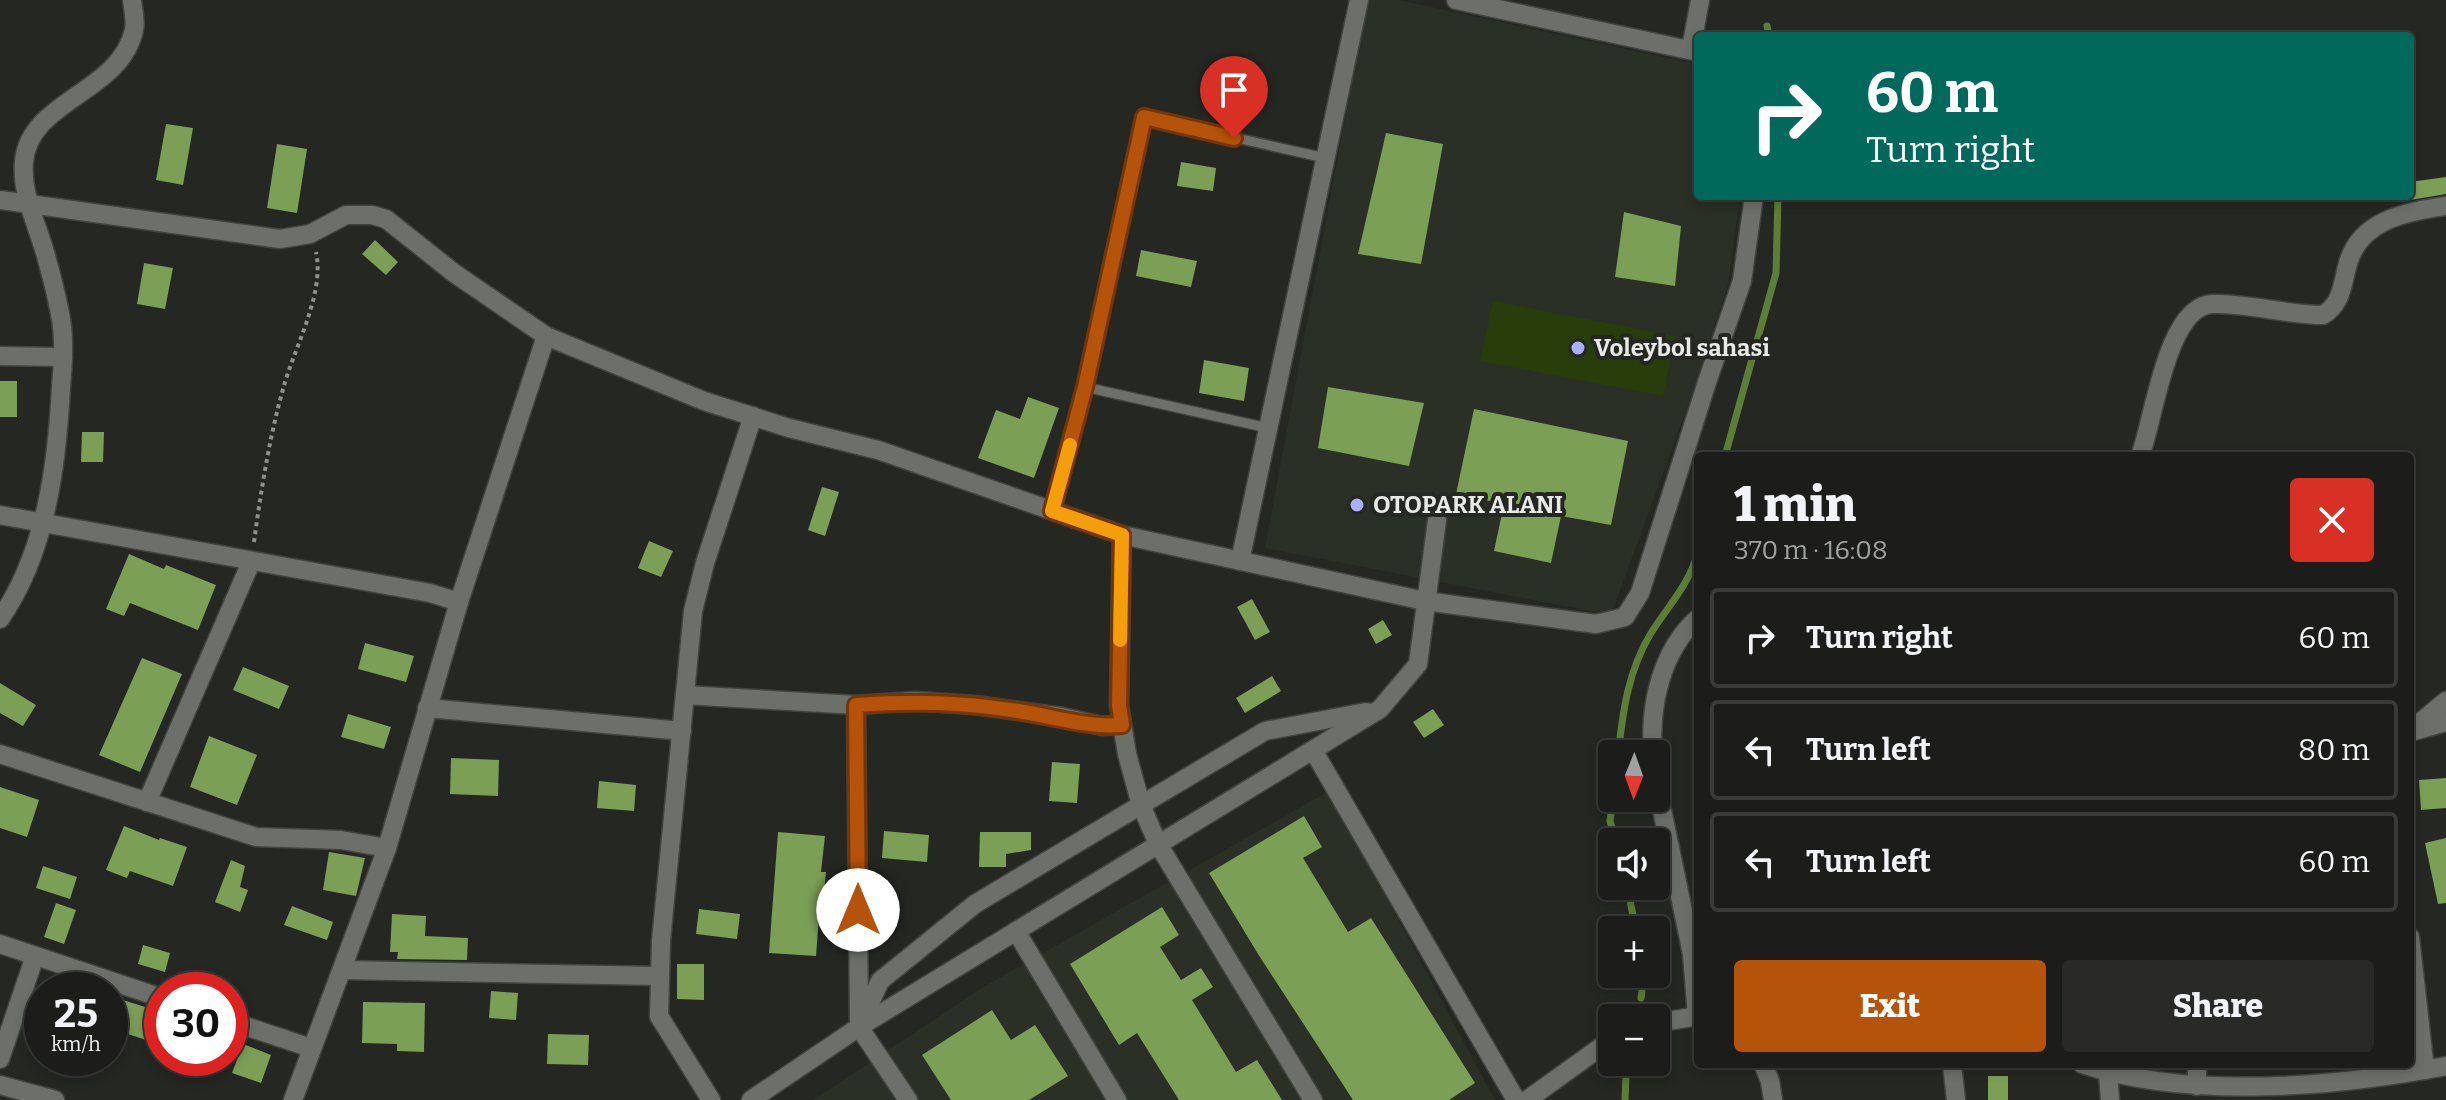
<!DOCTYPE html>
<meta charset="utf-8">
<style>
body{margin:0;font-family:Bitter,serif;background:#292a27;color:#f1f3f6;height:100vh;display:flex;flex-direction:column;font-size:30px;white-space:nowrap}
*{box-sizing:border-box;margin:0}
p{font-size:26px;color:#a0a2a2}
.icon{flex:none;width:44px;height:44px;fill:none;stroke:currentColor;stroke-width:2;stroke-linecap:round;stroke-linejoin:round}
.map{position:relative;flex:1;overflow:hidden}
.details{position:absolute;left:1694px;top:452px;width:720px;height:616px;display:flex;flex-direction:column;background:#1c1d1a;border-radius:8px;box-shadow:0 4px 12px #0003,0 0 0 2px #3a3b39}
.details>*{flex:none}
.hud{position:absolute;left:1694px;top:32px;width:720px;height:168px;border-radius:8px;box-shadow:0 4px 12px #0003,0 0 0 2px #3a3b39;background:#00695c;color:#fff;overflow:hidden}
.needle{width:52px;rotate:181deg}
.buttons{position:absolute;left:1598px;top:740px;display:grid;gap:16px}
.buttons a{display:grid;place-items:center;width:72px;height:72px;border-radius:8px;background:#1c1d1a;box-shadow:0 4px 12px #0003,0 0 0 2px #3a3b39;font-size:40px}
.speed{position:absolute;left:24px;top:972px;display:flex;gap:16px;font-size:40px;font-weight:700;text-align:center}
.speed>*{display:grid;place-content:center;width:104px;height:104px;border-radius:50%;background:#1c1d1a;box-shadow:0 4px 12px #0003,0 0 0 2px #3a3b39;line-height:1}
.speed small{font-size:20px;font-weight:400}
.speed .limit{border:12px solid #d22;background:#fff;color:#111}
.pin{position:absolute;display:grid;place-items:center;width:68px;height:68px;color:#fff;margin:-82px -34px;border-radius:50% 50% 50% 0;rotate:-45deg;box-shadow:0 0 8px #0007}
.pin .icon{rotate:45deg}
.me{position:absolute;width:88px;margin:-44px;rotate:0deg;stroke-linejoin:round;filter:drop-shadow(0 0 6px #0008)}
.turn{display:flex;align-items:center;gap:28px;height:168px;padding:0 40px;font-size:36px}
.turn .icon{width:104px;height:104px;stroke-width:2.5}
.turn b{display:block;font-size:56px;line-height:68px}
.round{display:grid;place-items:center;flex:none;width:84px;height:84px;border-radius:8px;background:#292a27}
.overview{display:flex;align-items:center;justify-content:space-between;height:136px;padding:0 40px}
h1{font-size:48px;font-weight:800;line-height:60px}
.action{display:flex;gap:16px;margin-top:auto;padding:16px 40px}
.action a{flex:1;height:92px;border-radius:8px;background:#b45309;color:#fff;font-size:32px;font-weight:800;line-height:92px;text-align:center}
.action a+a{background:#292a27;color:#f1f3f6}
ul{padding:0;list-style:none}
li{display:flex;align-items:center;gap:24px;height:100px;margin:0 16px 12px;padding:0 24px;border:4px solid #3a3b39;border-radius:8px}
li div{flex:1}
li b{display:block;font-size:30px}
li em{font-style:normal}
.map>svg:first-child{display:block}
.built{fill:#2a3026}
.green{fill:#283d0a}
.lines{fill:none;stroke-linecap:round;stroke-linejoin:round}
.stream{stroke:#5d7e36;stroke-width:7}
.building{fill:#7c9f56}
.lane-casing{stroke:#424441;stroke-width:12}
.street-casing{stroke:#424441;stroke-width:21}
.path{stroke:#8f918d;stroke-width:4;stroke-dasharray:4 4;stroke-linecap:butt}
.lane{stroke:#6d706a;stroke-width:9}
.street{stroke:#6d706a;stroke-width:18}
.route-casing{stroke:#753606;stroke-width:20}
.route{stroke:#b45309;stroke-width:14}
.slow{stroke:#f59e0b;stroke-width:14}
.poi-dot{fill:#aab0fc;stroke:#252723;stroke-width:3}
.labels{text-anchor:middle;stroke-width:8;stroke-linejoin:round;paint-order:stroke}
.poi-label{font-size:24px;font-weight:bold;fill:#e8eae7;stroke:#252723;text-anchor:start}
</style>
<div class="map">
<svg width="2446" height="1100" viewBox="0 0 2446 1100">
<rect width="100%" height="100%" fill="#252723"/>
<!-- built -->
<g class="built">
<path d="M1367,0H1399L1691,63L1698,71V196H1740L1728,285L1691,397L1611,615L1265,548Z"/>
<path d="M1329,791L1495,1100H813L983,987Z"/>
</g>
<!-- green -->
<path class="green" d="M1493,301L1675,336L1663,396L1480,361Z"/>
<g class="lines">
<!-- stream -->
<g class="stream">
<path d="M1767,26L1769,36"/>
<path d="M1725,456L1776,273L1778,196"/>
<path d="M1618,754C1623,711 1628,671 1651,633C1670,603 1688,587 1698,552"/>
<path d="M1613,798L1610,821L1616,842"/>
<path d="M1627,886L1636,930"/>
<path d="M1641,998L1644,974"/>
<path d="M1625,1100L1626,1075"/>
</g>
</g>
<!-- building -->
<g class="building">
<path d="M166,124L193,128L183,185L156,180Z"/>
<path d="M1386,133L1443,144L1421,264L1358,254Z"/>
<path d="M277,144L307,149L297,213L267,208Z"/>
<path d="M1181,162L1216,168L1213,191L1177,186Z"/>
<path d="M2446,177V194L2410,200V182Z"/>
<path d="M1624,212L1681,226L1675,286L1615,277Z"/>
<path d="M375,240L398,262L386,275L362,254Z"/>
<path d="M1141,250L1197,261L1191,287L1136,276Z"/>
<path d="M144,263L173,268L165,309L137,304Z"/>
<path d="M1204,360L1249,368L1244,401L1199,393Z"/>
<rect x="0" y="381" width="17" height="36"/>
<path d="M1328,387L1424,403L1409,466L1318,448Z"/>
<path d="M1028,397L1059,408L1034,478L978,458L996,410L1020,419Z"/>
<path d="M1474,409L1628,441L1611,525L1561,516L1551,563L1494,551L1504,504L1456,494Z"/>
<path d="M82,432H104L103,462H81Z"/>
<path d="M822,487L839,492L825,536L808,530Z"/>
<path d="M649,541L673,551L661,577L638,568Z"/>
<path d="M129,554L164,569L166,565L216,585L198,630L130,603L124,616L106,609Z"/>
<path d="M1252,599L1270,632L1255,640L1237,607Z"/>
<path d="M1383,620L1392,635L1376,644L1368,629Z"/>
<path d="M365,643L414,656L406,682L358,669Z"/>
<path d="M142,658L182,674L140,772L99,755Z"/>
<path d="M243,667L289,686L279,709L233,690Z"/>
<path d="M1272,676L1281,691L1245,713L1236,698Z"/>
<path d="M0,683L36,705L23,726L0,713Z"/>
<path d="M1433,709L1444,725L1424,738L1413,722Z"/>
<path d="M348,714L391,727L384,749L341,737Z"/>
<path d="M209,736L257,755L237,805L190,787Z"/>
<path d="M451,758L499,760L498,796L450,794Z"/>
<path d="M1052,762L1080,764L1077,803L1049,801Z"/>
<path d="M2446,778V808L2421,810L2419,780Z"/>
<path d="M599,781L636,785L634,811L597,808Z"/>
<path d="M0,787L39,800L27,837L0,828Z"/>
<path d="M1304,816L1322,847L1303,858L1348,932L1371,918L1475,1083L1449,1100H1353L1258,954L1209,873Z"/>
<path d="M124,826L159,840L160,838L187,847L173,886L130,871L127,878L106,870Z"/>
<path d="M884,831L929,835L927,862L882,858Z"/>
<path d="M778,832L825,836L821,872H826L823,903H820L816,956L769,953Z"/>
<path d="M980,832H1031V850L1006,854V867H979Z"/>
<path d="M2446,838V903L2438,904L2425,843Z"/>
<path d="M329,852L365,858L356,896L323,890Z"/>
<path d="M231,860L245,866L240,887L248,890L240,912L215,902Z"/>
<path d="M43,866L77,877L70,899L36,888Z"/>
<path d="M56,903L76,910L64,944L44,937Z"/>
<path d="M292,906L333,922L327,940L284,925Z"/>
<path d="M1162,907L1179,935L1160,947L1181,980L1201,968L1213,987L1192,1000L1236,1072L1257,1060L1282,1100H1179L1137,1033L1119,1045L1070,964Z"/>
<path d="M699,909L740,914L737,939L696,934Z"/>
<path d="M392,914L426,916L425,936L468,938L467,960L397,959L398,952H390Z"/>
<path d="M143,945L170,953L165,972L138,964Z"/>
<path d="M677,964H704V1000L677,999Z"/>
<path d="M491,991L518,993L516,1020L489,1018Z"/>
<path d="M110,996L155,1010L146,1040L110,1028Z"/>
<path d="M363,1002L425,1003L424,1052L397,1051V1044L362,1043Z"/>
<path d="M992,1010L1011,1040L1035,1025L1068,1076L1029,1100H951L922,1055Z"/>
<path d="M548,1034L589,1035L588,1065L547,1064Z"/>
<path d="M243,1044L271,1055L261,1083L232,1073Z"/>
<rect x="1988" y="1076" width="20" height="24"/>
</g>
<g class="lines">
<defs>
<g id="lane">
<path d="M1085,387L1268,428"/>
<path d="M1052,511L1085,387L1144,117L1325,158"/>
</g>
<g id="street">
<path d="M1456,0L1698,52"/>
<path d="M1691,49L1700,0"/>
<path d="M0,200L280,239L310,234L346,215H372L386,219L454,273L546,336L704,401L789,428L878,450L1122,535L1425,601L1596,624L1625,617L1640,593L1707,382L1742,281L1754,196"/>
<path d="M0,356L63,357"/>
<path d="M2140,456C2154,421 2166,305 2213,304C2249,303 2286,315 2323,315C2341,304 2342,287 2347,267C2358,220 2405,212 2446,206"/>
<path d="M0,515L430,593L459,602L387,848"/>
<path d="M1122,535L1119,705L1127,754L1141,805L1158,844L1313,1100"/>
<path d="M1240,561L1359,0"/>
<path d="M459,602L546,336"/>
<path d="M0,619C46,553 57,465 61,387C63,363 65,337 60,314C56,292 50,270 44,249C35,220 21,191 24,161C30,100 120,93 134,30C136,21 133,9 132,0"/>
<path d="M685,695L856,705L915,701L975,705L1062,717L1102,726L1122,725"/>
<path d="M856,705L859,1020"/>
<path d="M427,708L682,731"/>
<path d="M2410,731L2446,701"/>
<path d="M2414,731L2446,722"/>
<path d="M1313,750L1516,1100"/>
<path d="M0,754L256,837L341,840L387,848L293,1100"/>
<path d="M1653,754C1649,706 1661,651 1698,618"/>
<path d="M1656,781L1692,954L1697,1016"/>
<path d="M147,802L251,562"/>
<path d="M1016,931L1117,1100"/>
<path d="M2410,937L2425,1070"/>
<path d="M0,944L162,998"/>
<path d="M342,970L660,976"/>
<path d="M230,1021L311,1048"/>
<path d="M1656,1023L1698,1016"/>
<path d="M859,1027L880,981L975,904L1265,731L1366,712"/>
<path d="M859,1027L908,1100"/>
<path d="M0,1059L35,956"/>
<path d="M1763,1064L1770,1081L1773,1100"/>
<path d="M1952,1064L1956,1100"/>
<path d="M2082,1064C2190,1100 2335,1087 2446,1066"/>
<path d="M2108,1073L2110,1100"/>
<path d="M0,1085L55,1100"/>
<path d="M2197,1086V1064"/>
<path d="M711,1100L659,1016L661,941L693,611L705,563L753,416"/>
<path d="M751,1100L859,1027L1380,709L1418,664L1437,520"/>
<path d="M1527,1100L1612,1039"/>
</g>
</defs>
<!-- lane casing -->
<use href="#lane" class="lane-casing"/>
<!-- street casing -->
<use href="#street" class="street-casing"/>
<!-- path -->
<path class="path" d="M254,542C261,491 269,439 283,389C294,348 325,294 316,252"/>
<!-- lane -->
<use href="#lane" class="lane"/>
<!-- street -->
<use href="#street" class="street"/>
</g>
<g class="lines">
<defs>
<path id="route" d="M858,910L856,705C915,701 960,702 1018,711C1052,716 1088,728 1122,725L1119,705L1122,535L1052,511L1085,387L1144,117L1234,138"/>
</defs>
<!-- route casing -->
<use href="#route" class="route-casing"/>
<!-- route -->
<use href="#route" class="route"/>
<!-- slow -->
<path class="slow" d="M1070,445L1052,511L1122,535L1120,640"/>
</g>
<!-- markers -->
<g class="poi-dot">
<circle cx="1578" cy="348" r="8"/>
<circle cx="1357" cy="505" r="8"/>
</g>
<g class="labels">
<!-- poi labels -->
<g class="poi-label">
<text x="1594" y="356">Voleybol sahasi</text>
<text x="1373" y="513">OTOPARK ALANI</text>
</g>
</g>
</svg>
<div class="buttons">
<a><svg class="needle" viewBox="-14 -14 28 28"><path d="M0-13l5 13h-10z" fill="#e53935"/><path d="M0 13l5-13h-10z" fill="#a0a2a2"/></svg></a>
<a><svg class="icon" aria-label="sound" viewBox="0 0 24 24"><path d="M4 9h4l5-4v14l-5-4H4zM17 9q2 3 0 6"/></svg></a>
<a>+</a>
<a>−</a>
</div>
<div class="speed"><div>25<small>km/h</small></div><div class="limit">30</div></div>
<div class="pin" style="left:1234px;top:138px;background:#d93025"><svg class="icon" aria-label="arrive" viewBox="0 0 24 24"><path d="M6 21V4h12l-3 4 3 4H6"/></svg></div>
<svg class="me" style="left:858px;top:910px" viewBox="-20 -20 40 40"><circle r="19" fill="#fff"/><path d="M0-13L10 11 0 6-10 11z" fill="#b45309"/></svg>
<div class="hud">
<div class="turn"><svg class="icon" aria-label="right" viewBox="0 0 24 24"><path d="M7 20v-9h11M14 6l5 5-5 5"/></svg><div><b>60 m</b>Turn right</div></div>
</div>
<section class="details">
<div class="overview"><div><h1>1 min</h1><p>370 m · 16:08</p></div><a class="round" style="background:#d93025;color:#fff"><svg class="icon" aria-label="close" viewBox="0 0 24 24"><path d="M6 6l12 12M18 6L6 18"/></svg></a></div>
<ul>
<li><svg class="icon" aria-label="right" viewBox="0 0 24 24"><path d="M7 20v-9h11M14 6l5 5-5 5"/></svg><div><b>Turn right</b></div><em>60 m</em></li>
<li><svg class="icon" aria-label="left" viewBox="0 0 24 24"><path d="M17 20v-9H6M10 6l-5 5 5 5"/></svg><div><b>Turn left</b></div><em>80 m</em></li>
<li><svg class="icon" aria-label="left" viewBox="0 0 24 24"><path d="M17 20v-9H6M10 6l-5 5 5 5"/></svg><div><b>Turn left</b></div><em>60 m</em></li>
</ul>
<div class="action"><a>Exit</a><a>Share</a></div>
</section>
</div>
